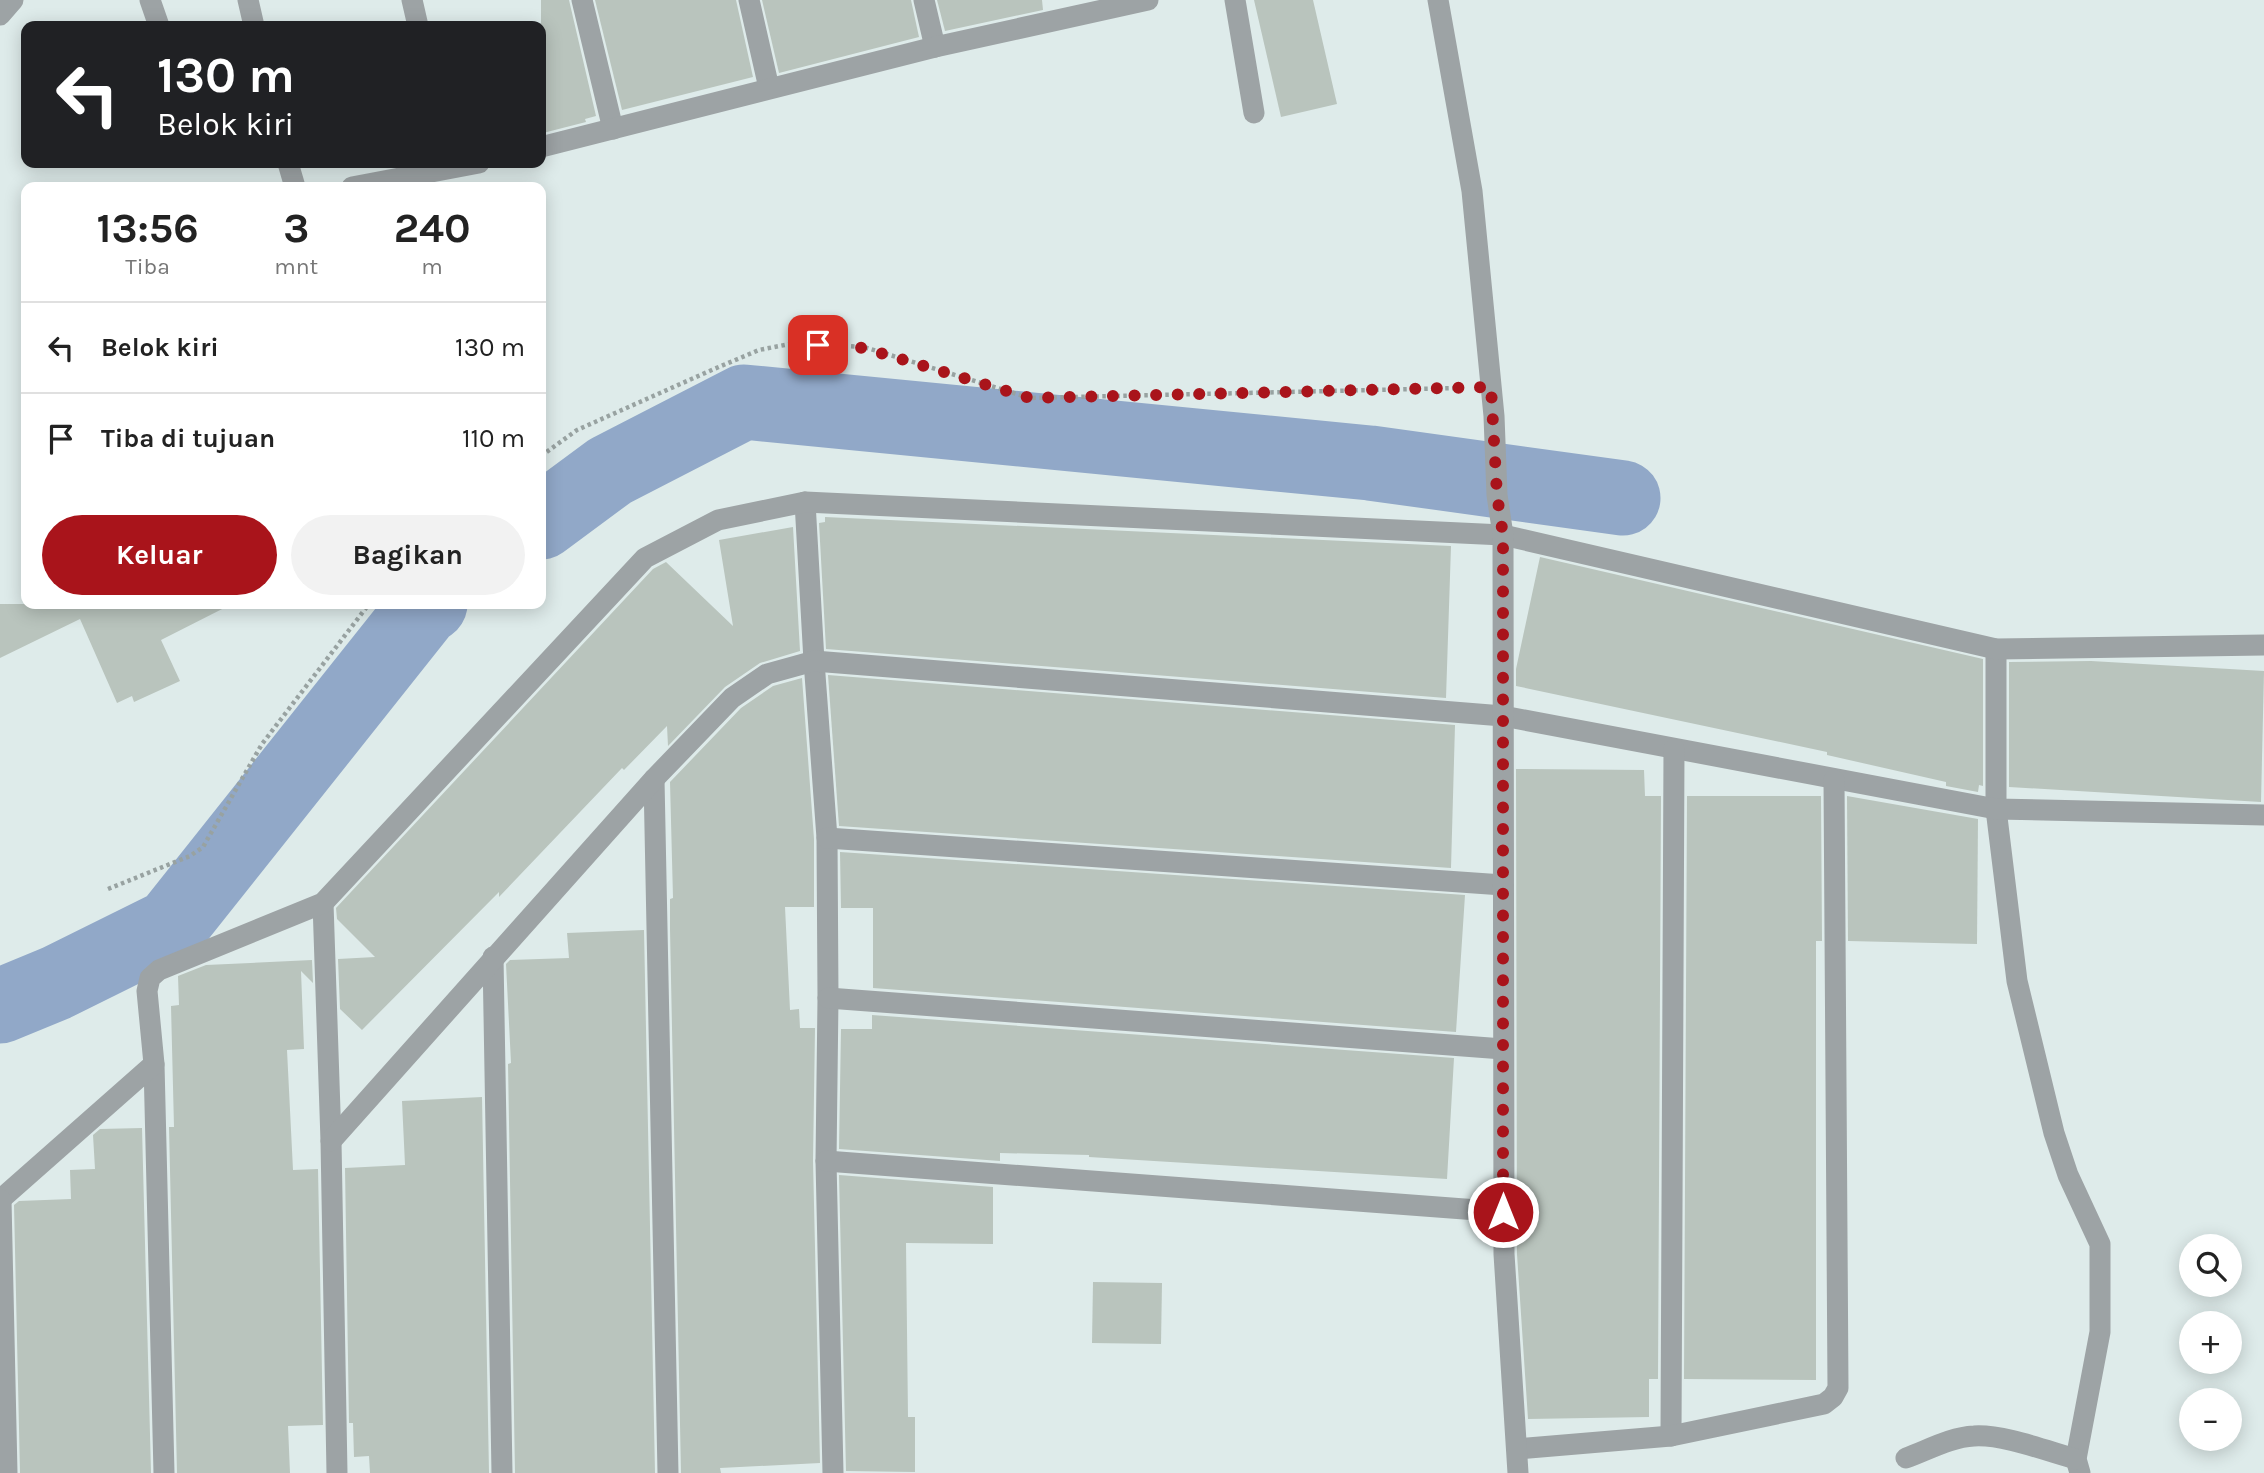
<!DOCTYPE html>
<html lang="id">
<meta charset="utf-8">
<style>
body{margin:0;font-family:Karla,sans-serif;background:#f2f2f2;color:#222;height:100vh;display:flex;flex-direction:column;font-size:26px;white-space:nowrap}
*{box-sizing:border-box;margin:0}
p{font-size:23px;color:#767676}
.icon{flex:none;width:38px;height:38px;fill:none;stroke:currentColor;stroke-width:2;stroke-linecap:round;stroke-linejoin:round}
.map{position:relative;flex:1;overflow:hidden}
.drawer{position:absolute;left:21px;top:182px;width:525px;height:427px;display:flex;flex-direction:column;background:#fff;border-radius:14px;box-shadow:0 4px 18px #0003}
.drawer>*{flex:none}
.guide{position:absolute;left:21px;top:21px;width:525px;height:147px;border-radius:14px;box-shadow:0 4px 18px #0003;background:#202124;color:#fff;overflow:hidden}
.fabs{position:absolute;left:2179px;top:1234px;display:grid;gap:14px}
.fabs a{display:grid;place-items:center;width:63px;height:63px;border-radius:50%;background:#fff;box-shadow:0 4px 18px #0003;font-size:35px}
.pin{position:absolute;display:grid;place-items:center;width:60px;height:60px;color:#fff;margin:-30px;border-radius:14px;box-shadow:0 4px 10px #0006}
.me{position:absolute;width:77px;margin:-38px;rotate:0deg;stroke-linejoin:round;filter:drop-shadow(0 0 5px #0008)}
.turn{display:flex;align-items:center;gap:24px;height:147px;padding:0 21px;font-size:32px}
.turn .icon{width:91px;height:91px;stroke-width:2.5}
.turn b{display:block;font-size:49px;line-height:60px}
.eta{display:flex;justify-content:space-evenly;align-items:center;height:119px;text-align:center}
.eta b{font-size:42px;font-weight:700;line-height:49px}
.cta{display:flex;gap:14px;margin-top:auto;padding:14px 21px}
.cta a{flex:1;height:80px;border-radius:42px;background:#a9141b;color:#fff;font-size:28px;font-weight:700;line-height:80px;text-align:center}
.cta a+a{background:#f2f2f2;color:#222}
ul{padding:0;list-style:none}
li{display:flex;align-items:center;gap:21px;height:91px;padding:0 21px;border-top:2px solid #e0e0e0}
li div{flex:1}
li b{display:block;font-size:26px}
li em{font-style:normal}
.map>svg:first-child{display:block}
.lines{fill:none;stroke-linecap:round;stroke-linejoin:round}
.river{stroke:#91a8c8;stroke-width:75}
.building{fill:#b9c4bd}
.path{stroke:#98a2a1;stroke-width:4.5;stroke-dasharray:3.5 3.5;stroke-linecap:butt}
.minor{stroke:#9da3a5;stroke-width:21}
.tertiary{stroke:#9da3a5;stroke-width:21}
.route{stroke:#a9141b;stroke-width:12;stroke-dasharray:0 21.6}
</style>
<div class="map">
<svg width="2264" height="1473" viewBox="0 0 2264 1473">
<rect width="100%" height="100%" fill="#deebea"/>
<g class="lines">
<!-- river -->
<g class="river">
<path d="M541,522L610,471L744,402L1370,463L1623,498"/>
<path d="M0,1006L56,983L171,926L423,609L430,604"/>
</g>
</g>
<!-- building -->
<g class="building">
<path d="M541,0H569L596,116L585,119L586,122L543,133L541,122Z"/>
<path d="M595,0H736L753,77L622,110Z"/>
<path d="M762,0H911L919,37L779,73Z"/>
<path d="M937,0H1042L1043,10L945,31Z"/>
<path d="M1254,0H1313L1337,104L1281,117Z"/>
<path d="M825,517L1451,546L1446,698L826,649L819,523L825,522Z"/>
<path d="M793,527L800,651L760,663L725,687L668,746L667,726L624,770L622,768L499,897V892L362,1030L340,1009L338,959L375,957L337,919L336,908L653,569L666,562L733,626L719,540Z"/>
<path d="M1540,557L1983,659V786L1979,785L1978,792L1946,786V782L1827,755V752L1516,686V669Z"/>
<path d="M0,604H232L161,640L180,681L134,702L132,696L117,703L80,619L0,658Z"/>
<path d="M2091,661L2264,671L2261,802L2009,787V662Z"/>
<path d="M828,675L1455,725L1451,868L839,826Z"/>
<path d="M802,678L814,839V907H785L790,1010L799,1009L800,1028H815L813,1161L820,1463L720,1468L721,1473H681L670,929V899L673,898L670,782L741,708L773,686Z"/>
<path d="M1516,769L1644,770L1645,796H1661L1658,1379H1649V1417L1528,1419L1517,1254Z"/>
<path d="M1687,796H1821L1822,941H1816V1380L1684,1379Z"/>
<path d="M1847,796L1978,819L1977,944L1848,941Z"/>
<path d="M840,852L1465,895L1456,1032L873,988V908H841Z"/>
<path d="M644,930L655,1473H515L508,1064L511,1063L506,964L510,960L569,958L567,933Z"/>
<path d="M312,960L313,983L301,971L304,1049L287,1050L293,1170L318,1169L323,1425L288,1426L290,1473H177L169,1127H174L171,1006L179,1005L178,976L206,965Z"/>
<path d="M872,1015L1454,1058L1447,1179L1089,1157V1155L1000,1153V1161L839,1149L841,1029H872Z"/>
<path d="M482,1097L489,1473H370L369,1456L354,1457L353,1423H349L345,1168L405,1165L402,1101Z"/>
<path d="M142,1128L151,1473H20L14,1205L19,1201L71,1199L70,1170L95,1169L93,1135L100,1129Z"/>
<path d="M839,1175L993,1187V1244L906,1243L908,1417H915V1472L846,1471Z"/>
<path d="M1093,1282L1162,1283L1161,1344L1092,1343Z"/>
</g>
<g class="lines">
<!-- path -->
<g class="path">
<path d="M541,456L577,430L714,369L759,350L795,343L864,347L1030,398L1459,388"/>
<path d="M108,889L190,856L203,847L262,744L369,604"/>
</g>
<!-- minor -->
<g class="minor">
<path d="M150,0L159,26"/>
<path d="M248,0L254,26"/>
<path d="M412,0L418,26"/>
<path d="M582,0L613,129"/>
<path d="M749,0L769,88"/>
<path d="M924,0L935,47"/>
<path d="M1235,0L1254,113"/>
<path d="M0,15L13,0"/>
<path d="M541,147L935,47L1148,0"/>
<path d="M288,163L295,187"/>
<path d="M352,187L479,163"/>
<path d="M805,502L814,661L827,838L828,998L826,1161L833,1473"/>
<path d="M1996,649V809L2017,981L2054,1133L2068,1175L2100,1244V1332L2076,1459L2080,1473"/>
<path d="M654,779L668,1473"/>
<path d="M827,838L1503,885"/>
<path d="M323,903L331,1141L337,1473"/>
<path d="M493,957L502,1473"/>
<path d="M828,998L1503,1049"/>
<path d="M154,1064L164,1473"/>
<path d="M331,1141L654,779L732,698L767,674L814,661L1503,716L1996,809L2264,815"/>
<path d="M826,1161L1504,1212"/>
<path d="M0,1200L154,1064L147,991L150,978L159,970L323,903L645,558L718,520L805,502L1503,535L1996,649L2264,645"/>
<path d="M1,1200L7,1473"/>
<path d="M1671,1436L1674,749"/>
<path d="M1517,1449L1671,1436L1824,1404L1833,1397L1838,1388L1834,780"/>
<path d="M1906,1458C1928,1450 1951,1437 1974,1436C2002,1434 2047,1451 2076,1459"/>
</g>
<!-- tertiary -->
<path class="tertiary" d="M1438,0L1472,191L1494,416L1497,495L1503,535L1504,1254L1518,1473"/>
</g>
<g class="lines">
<!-- route -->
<path class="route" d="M818,345L864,348L1030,398L1491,387L1497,495L1503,535V1212"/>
</g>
</svg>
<div class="fabs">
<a><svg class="icon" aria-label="search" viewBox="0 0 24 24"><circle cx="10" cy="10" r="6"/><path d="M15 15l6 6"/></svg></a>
<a>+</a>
<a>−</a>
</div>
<div class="pin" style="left:818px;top:345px;background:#d93025"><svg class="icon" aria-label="arrive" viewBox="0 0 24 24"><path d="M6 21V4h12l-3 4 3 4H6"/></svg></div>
<svg class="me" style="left:1503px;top:1212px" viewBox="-20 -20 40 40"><circle r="17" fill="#a9141b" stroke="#fff" stroke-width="3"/><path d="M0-11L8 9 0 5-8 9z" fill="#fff"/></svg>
<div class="guide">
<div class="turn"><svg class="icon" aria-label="left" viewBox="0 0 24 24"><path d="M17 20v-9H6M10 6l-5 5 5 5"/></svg><div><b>130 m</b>Belok kiri</div></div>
</div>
<section class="drawer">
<div class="eta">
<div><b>13:56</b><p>Tiba</p></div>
<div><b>3</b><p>mnt</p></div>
<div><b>240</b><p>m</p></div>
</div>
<ul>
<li><svg class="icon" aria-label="left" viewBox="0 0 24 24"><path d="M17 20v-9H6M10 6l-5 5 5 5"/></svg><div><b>Belok kiri</b></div><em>130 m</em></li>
<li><svg class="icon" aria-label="arrive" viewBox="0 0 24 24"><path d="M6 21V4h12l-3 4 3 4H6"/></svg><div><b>Tiba di tujuan</b></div><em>110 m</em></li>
</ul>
<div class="cta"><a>Keluar</a><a>Bagikan</a></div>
</section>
</div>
